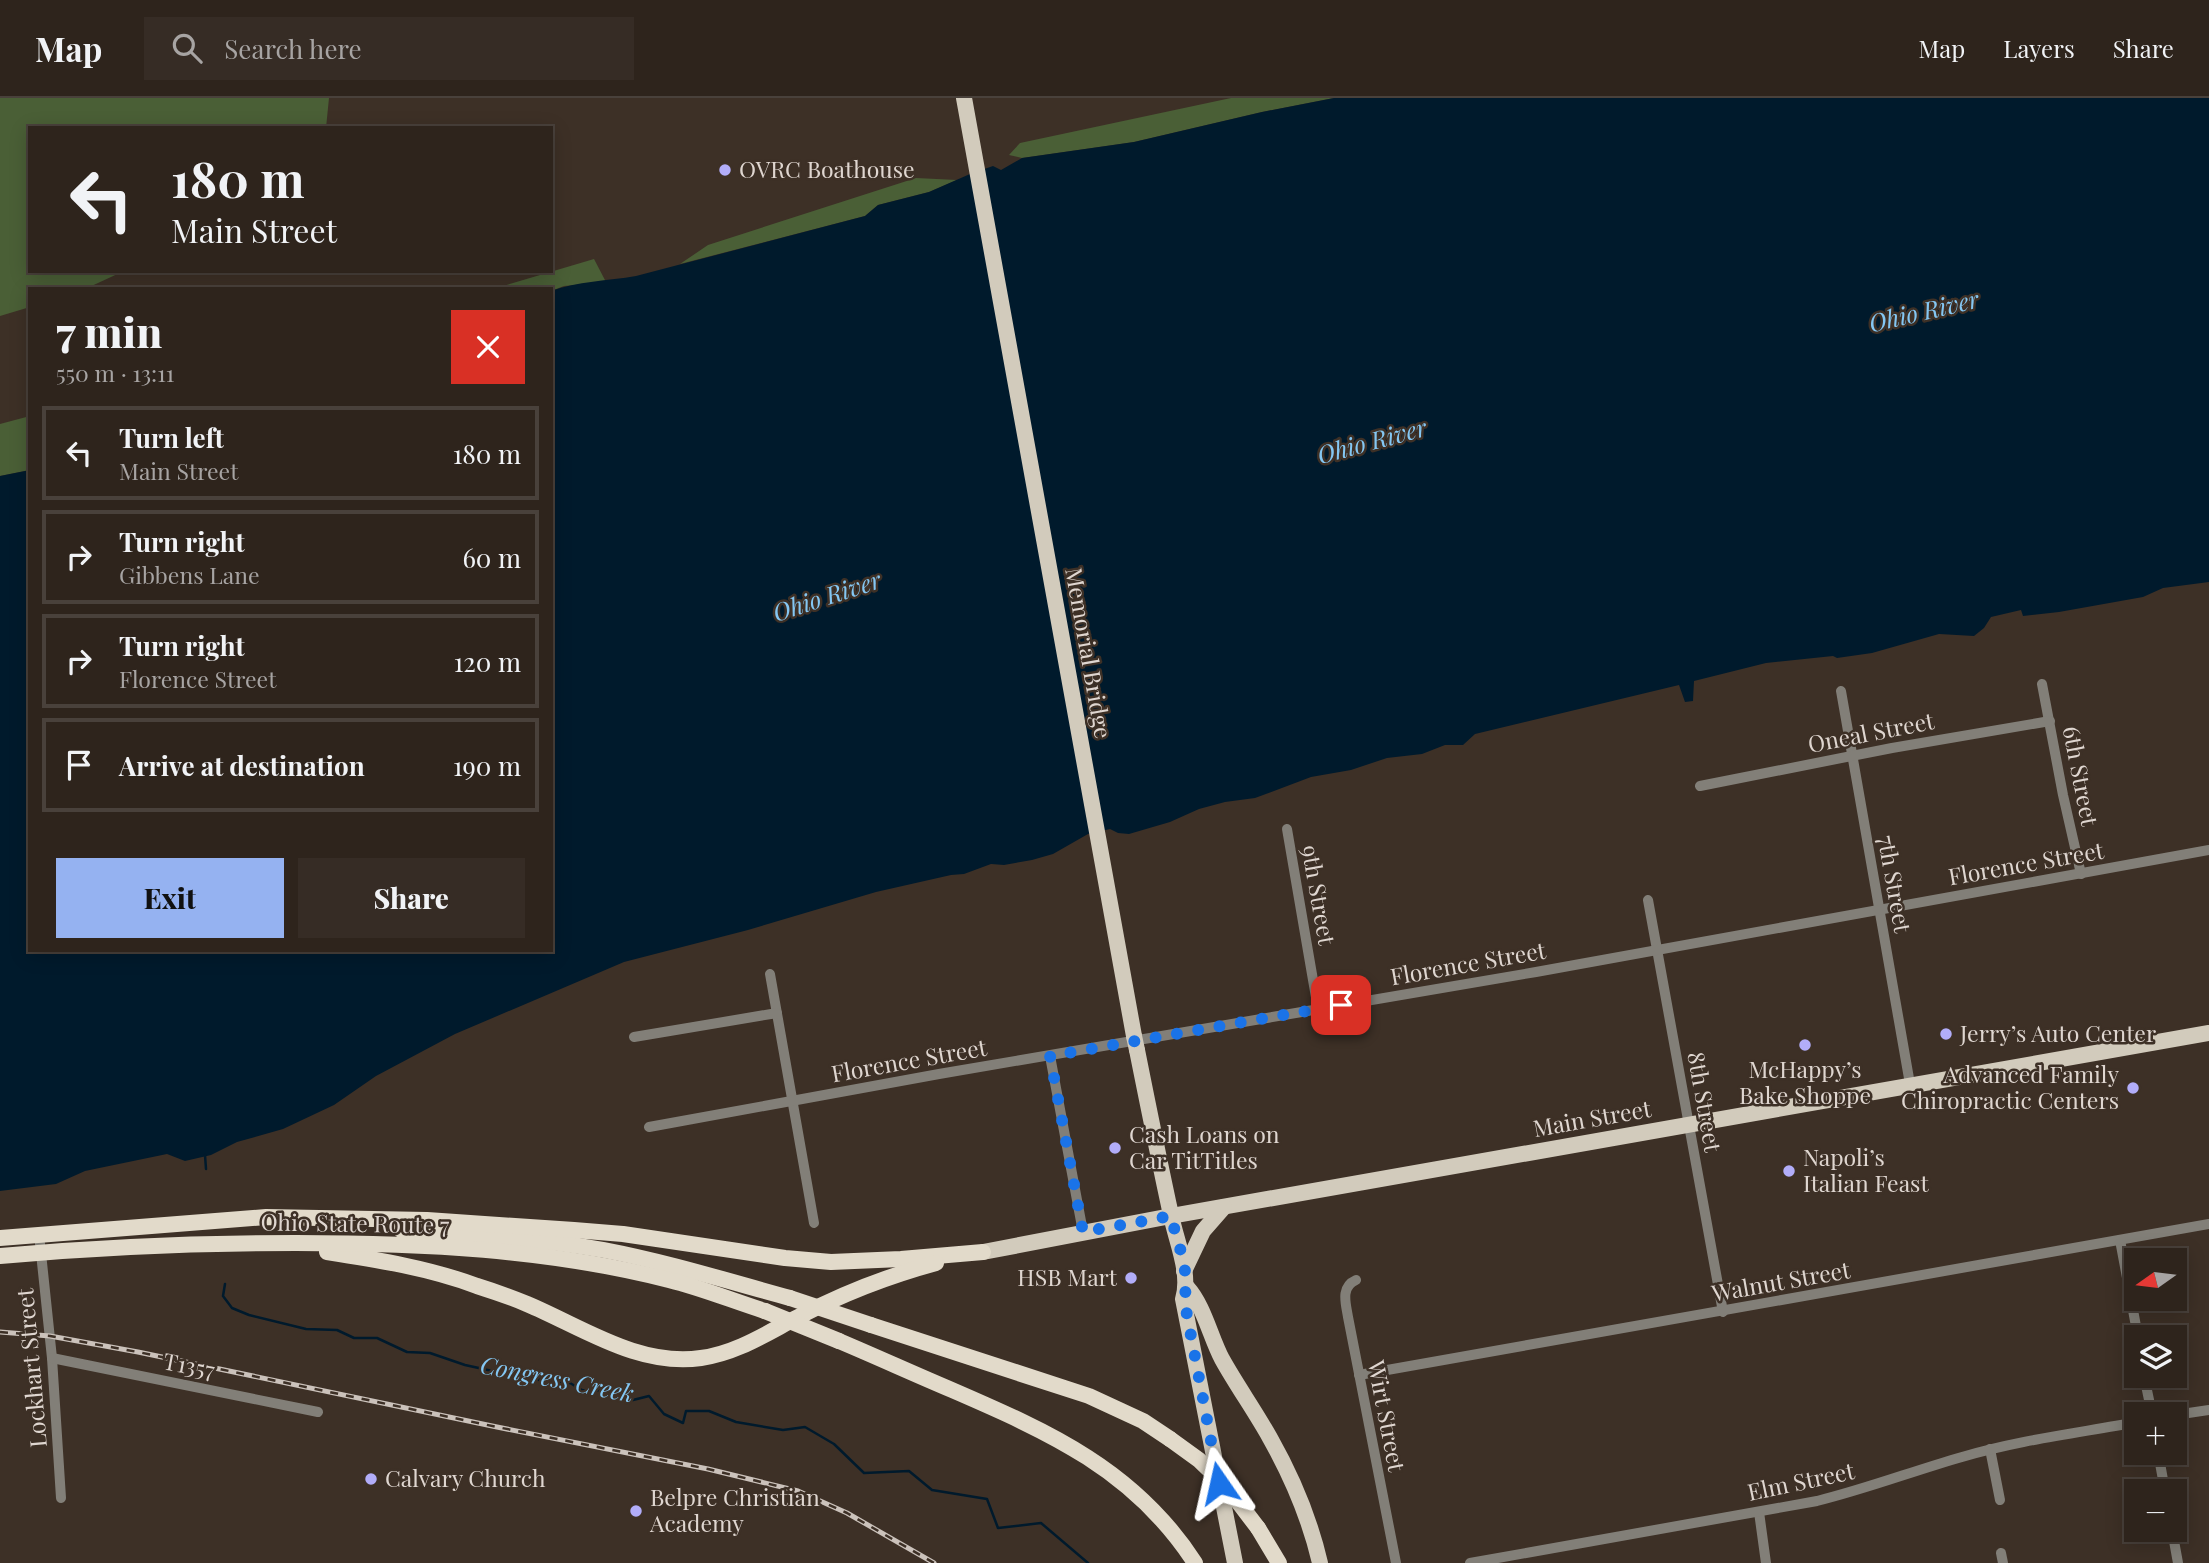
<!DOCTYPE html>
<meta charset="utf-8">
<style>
body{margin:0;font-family:"Playfair Display",serif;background:#362c25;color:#f1f3f6;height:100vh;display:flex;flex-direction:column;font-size:26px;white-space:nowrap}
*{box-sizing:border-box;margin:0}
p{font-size:23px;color:#a7a4a3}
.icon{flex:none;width:38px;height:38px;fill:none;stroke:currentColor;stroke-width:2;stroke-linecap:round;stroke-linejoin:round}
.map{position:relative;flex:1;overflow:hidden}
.details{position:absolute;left:28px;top:189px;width:525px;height:665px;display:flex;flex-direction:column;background:#2e241c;border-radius:0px;box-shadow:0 4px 18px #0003,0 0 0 2px #49413b}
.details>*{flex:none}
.hud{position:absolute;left:28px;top:28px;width:525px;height:147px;border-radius:0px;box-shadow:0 4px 18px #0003,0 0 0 2px #49413b;background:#2e241c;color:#f1f3f6;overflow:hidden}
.needle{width:46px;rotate:256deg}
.buttons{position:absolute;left:2124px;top:1150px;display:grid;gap:14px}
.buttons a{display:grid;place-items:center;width:63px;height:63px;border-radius:0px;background:#2e241c;box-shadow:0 4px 18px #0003,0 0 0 2px #49413b;font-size:35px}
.pin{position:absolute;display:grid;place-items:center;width:60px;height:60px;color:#fff;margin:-30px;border-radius:14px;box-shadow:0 4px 10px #0006}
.me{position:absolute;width:77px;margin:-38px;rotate:349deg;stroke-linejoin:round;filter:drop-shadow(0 0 5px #0008)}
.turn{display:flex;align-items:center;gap:24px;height:147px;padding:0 28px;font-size:32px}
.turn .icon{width:91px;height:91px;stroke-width:2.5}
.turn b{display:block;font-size:49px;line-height:60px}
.round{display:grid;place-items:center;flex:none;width:74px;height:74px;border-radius:0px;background:#362c25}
.summary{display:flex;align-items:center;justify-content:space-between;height:119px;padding:0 28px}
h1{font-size:42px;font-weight:800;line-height:52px}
.button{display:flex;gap:14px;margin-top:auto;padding:14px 28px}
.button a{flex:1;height:80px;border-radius:0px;background:#95b2f1;color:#111;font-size:28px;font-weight:800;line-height:80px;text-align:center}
.button a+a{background:#362c25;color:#f1f3f6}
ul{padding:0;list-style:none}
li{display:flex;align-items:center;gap:21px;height:94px;margin:0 14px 10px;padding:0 14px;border:4px solid #49413b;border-radius:0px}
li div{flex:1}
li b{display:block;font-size:26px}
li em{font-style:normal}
header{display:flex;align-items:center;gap:42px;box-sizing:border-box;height:98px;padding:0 35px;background:#2e241c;border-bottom:2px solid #49413b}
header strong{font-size:33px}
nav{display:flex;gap:38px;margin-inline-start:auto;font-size:24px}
.search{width:490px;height:63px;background:#362c25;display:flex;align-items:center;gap:18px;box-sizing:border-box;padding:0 24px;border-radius:0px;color:#a7a4a3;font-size:26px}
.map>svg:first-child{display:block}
.green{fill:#4a5f36}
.water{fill:#001a2c}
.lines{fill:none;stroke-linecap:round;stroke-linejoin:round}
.stream{stroke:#001a2c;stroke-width:2.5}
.minor{stroke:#827f78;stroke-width:10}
.primary{stroke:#d2cbbc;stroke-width:16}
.trunk{stroke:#e2daca;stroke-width:16}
.rail-casing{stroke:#cbc2bb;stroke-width:5}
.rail{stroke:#3d3026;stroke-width:2.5;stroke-dasharray:8;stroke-linecap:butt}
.primary-bridge{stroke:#d2cbbc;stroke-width:16}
.trunk-bridge{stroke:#e2daca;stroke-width:16}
.route{stroke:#1a73e8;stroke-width:12;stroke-dasharray:0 21.6}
.poi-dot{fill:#b2adf9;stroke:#3d3026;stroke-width:2.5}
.labels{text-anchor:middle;stroke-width:5;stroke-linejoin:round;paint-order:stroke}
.poi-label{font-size:23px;fill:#dfd6d0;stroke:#3d3026;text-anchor:start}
.street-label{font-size:23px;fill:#dfd6d0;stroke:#3d3026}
.water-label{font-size:24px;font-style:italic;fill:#84c7f3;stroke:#3d3026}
</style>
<header>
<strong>Map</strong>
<div class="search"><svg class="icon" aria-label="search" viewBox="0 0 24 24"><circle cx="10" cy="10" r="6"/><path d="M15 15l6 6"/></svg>Search here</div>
<nav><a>Map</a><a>Layers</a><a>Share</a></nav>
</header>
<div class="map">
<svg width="2209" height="1465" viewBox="0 0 2209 1465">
<rect width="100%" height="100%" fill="#3d3026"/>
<!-- green -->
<g class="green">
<path d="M0,0H329L326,30H30V173H124L85,191H30V209L0,218Z"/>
<path d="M1231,0H1334L1262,14L1134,44L1022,60L1009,57L1020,45Z"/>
<path d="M916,80L957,82L929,94L878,107L865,118L680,166L708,147Z"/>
<path d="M594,161L606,184L564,188L551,193V191H493Z"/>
<path d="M30,318V372L0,378V326Z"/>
</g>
<!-- water -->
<path class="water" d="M1334,0H2209V484L2163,490L2143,499L2059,514L2023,518L2021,512L1991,519L1984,530L1974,538L1939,536L1872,555L1837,560L1833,558L1766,565L1694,583L1693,603L1685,604L1679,587L1475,636L1463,647H1445L1422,656L1387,660L1351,672L1311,679L1255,700L1225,704L1199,711L1170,724L1129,736L1118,735L1110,731L1088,736L1053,756L1032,762L1004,767L991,766L964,776L951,777L876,794L748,832L624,864L455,936L376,978L334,1007L283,1031L237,1044L211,1057L185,1063L167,1056L85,1073L56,1086L0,1093V378L30,372V852H551V193C577,183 608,183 636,178L865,118L878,107L929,94L970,76L993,68L1001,72L1022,60L1134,44L1262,14Z"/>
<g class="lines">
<!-- stream -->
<g class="stream">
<path d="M205,1057L206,1071"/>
<path d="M225,1186L223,1198L232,1210L249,1217L306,1231L337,1232L354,1240H377L407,1254L430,1255L465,1267L497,1274L524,1275L546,1285H570L582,1292L608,1293L633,1302L649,1298L664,1316L683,1325L686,1313H709L736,1324L783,1332L805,1329L834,1346L864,1375L909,1373L932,1392L987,1401L998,1430L1041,1425L1088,1465"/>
</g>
<!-- minor -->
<g class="minor">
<path d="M2042,586L2063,697L2081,776"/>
<path d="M1841,593L1910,986"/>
<path d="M1700,688L1892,650L2050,623"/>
<path d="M1287,731L1318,911"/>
<path d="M1648,802L1723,1214"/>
<path d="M770,876L814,1125"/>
<path d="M634,939L777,915"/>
<path d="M1050,958L1083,1134"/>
<path d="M649,1029L939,976L1536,874L2209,752"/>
<path d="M39,1136L52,1260L61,1400"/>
<path d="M2120,1142L2138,1239"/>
<path d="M1356,1182C1340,1189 1346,1206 1348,1219L1396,1465"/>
<path d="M52,1260L318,1314"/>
<path d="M1359,1277L2209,1126"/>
<path d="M2144,1278L2152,1316"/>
<path d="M2175,1317L2209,1312"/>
<path d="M1990,1351L2000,1402"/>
<path d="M2158,1354L2165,1393"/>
<path d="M1759,1414L1766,1465"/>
<path d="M2172,1432L2178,1465"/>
<path d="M2001,1455L2003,1465"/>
<path d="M1470,1465L1817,1403C1866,1391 1913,1373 1962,1359C2019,1342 2078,1335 2137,1324"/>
</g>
<!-- primary -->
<g class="primary">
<path d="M964,0L1134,938"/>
<path d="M1137,952C1148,1007 1159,1062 1171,1117C1176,1143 1191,1175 1183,1201L1235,1465"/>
<path d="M983,1154L1171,1118L2209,935"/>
<path d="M1184,1173L1203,1133L1224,1109"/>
<path d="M1187,1189C1204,1208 1210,1238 1222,1261C1237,1288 1255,1313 1270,1340C1292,1379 1310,1422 1320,1465"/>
</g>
<!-- trunk -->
<g class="trunk">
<path d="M401,1132C469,1136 537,1140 604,1152C667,1164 728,1183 790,1200"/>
<path d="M0,1140L266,1119L427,1122L574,1132L623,1136L785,1160L831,1164L901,1161L983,1154"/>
<path d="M327,1154C378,1162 429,1170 477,1188C493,1193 510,1199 527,1206C582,1229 638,1269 701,1260C737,1255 767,1235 798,1219C842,1196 888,1178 936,1165"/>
<path d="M0,1158C99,1149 197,1145 296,1145C420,1145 548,1151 669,1182C702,1190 733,1203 765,1213"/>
<path d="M871,1227L1089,1298L1143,1323L1170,1341"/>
<path d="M839,1243C877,1259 914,1276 952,1292C1049,1334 1135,1372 1195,1465"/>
<path d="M1258,1430L1279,1465"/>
</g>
<defs>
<path id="rail" d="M0,1234L50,1238L138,1254L497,1329L708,1371L798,1393L847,1415L934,1465"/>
</defs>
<!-- rail casing -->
<use href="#rail" class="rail-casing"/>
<!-- rail -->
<use href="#rail" class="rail"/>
<!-- primary-bridge -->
<path class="primary-bridge" d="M1134,938L1137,952"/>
<!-- trunk-bridge -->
<g class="trunk-bridge">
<path d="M790,1200L871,1227"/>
<path d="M765,1213L839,1243"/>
<path d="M1170,1341L1199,1362L1226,1388L1258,1430"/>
</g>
</g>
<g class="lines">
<!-- route -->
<path class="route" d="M1219,1385L1184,1201C1191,1175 1177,1144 1171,1118L1083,1134L1050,958L1341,907"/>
</g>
<!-- markers -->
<g class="poi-dot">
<circle cx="725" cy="72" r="7"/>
<circle cx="1946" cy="936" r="7"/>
<circle cx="1805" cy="947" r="7"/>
<circle cx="2133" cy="990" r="7"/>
<circle cx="1115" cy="1050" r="7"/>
<circle cx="1789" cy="1073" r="7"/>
<circle cx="1131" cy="1180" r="7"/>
<circle cx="371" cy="1381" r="7"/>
<circle cx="636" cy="1413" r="7"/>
</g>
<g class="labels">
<!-- poi labels -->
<g class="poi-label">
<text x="739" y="80">OVRC Boathouse</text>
<text x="1960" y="944">Jerry’s Auto Center</text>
<text x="1805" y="980" text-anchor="middle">McHappy’s<tspan x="1805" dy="26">Bake Shoppe</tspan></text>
<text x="2119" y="985" text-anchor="end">Advanced Family<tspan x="2119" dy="26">Chiropractic Centers</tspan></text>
<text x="1129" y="1045">Cash Loans on<tspan x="1129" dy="26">Car TitTitles</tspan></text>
<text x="1803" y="1068">Napoli’s<tspan x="1803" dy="26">Italian Feast</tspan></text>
<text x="1117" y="1188" text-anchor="end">HSB Mart</text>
<text x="385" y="1389">Calvary Church</text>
<text x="650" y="1408">Belpre Christian<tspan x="650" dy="26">Academy</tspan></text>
</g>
<!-- street labels -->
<g class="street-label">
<text transform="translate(1088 555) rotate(80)" y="8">Memorial Bridge</text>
<text transform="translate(1871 635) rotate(-11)" y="8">Oneal Street</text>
<text transform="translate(2080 678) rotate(79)" y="8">6th Street</text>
<text transform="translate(2026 766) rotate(-10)" y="8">Florence Street</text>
<text transform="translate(1894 786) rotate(80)" y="8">7th Street</text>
<text transform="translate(1318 797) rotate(80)" y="8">9th Street</text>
<text transform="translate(1468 866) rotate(-10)" y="8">Florence Street</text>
<text transform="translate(909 963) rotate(-10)" y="8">Florence Street</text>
<text transform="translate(1704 1004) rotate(80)" y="8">8th Street</text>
<text transform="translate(1592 1021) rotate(-10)" y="8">Main Street</text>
<text transform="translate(355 1126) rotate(1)" y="8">Ohio State Route 7</text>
<text transform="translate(1781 1184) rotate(-10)" y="8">Walnut Street</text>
<text transform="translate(189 1268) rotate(11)" y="8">T1357</text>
<text transform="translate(32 1270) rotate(-95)" y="8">Lockhart Street</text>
<text transform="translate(1386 1318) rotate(79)" y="8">Wirt Street</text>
<text transform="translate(1801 1384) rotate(-12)" y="8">Elm Street</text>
</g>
<!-- water labels -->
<g class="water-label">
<text transform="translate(1924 214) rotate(-13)" y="8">Ohio River</text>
<text transform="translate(1372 344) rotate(-15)" y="8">Ohio River</text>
<text transform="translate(827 499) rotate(-18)" y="8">Ohio River</text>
<text transform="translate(557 1282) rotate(11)" y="8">Congress Creek</text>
</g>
</g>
</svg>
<div class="buttons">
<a><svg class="needle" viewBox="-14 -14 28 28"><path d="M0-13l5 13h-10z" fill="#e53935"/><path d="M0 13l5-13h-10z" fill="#a7a4a3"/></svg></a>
<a><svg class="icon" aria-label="layers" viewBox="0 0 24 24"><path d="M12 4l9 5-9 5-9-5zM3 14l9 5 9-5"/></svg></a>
<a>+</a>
<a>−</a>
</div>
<div class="pin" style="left:1341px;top:907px;background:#d93025"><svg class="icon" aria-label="arrive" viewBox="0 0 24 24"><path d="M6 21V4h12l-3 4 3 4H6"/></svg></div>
<svg class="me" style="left:1219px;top:1385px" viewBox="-20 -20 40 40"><path d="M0-17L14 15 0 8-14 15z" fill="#1a73e8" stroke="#fff" stroke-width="4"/></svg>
<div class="hud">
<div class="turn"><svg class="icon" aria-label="left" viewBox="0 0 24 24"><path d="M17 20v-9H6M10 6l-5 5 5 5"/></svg><div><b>180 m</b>Main Street</div></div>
</div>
<section class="details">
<div class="summary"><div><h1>7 min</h1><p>550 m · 13:11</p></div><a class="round" style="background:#d93025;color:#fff"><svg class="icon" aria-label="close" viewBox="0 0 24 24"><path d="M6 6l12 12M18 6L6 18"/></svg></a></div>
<ul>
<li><svg class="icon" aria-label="left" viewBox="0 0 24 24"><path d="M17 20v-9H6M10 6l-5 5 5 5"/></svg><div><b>Turn left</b><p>Main Street</p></div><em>180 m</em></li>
<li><svg class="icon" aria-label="right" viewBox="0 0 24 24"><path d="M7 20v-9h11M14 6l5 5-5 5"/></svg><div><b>Turn right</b><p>Gibbens Lane</p></div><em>60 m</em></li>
<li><svg class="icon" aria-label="right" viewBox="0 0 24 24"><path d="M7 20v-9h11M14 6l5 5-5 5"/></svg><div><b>Turn right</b><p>Florence Street</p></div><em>120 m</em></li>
<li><svg class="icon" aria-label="arrive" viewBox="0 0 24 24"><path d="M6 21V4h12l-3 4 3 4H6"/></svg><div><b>Arrive at destination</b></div><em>190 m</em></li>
</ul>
<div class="button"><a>Exit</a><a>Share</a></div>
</section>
</div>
